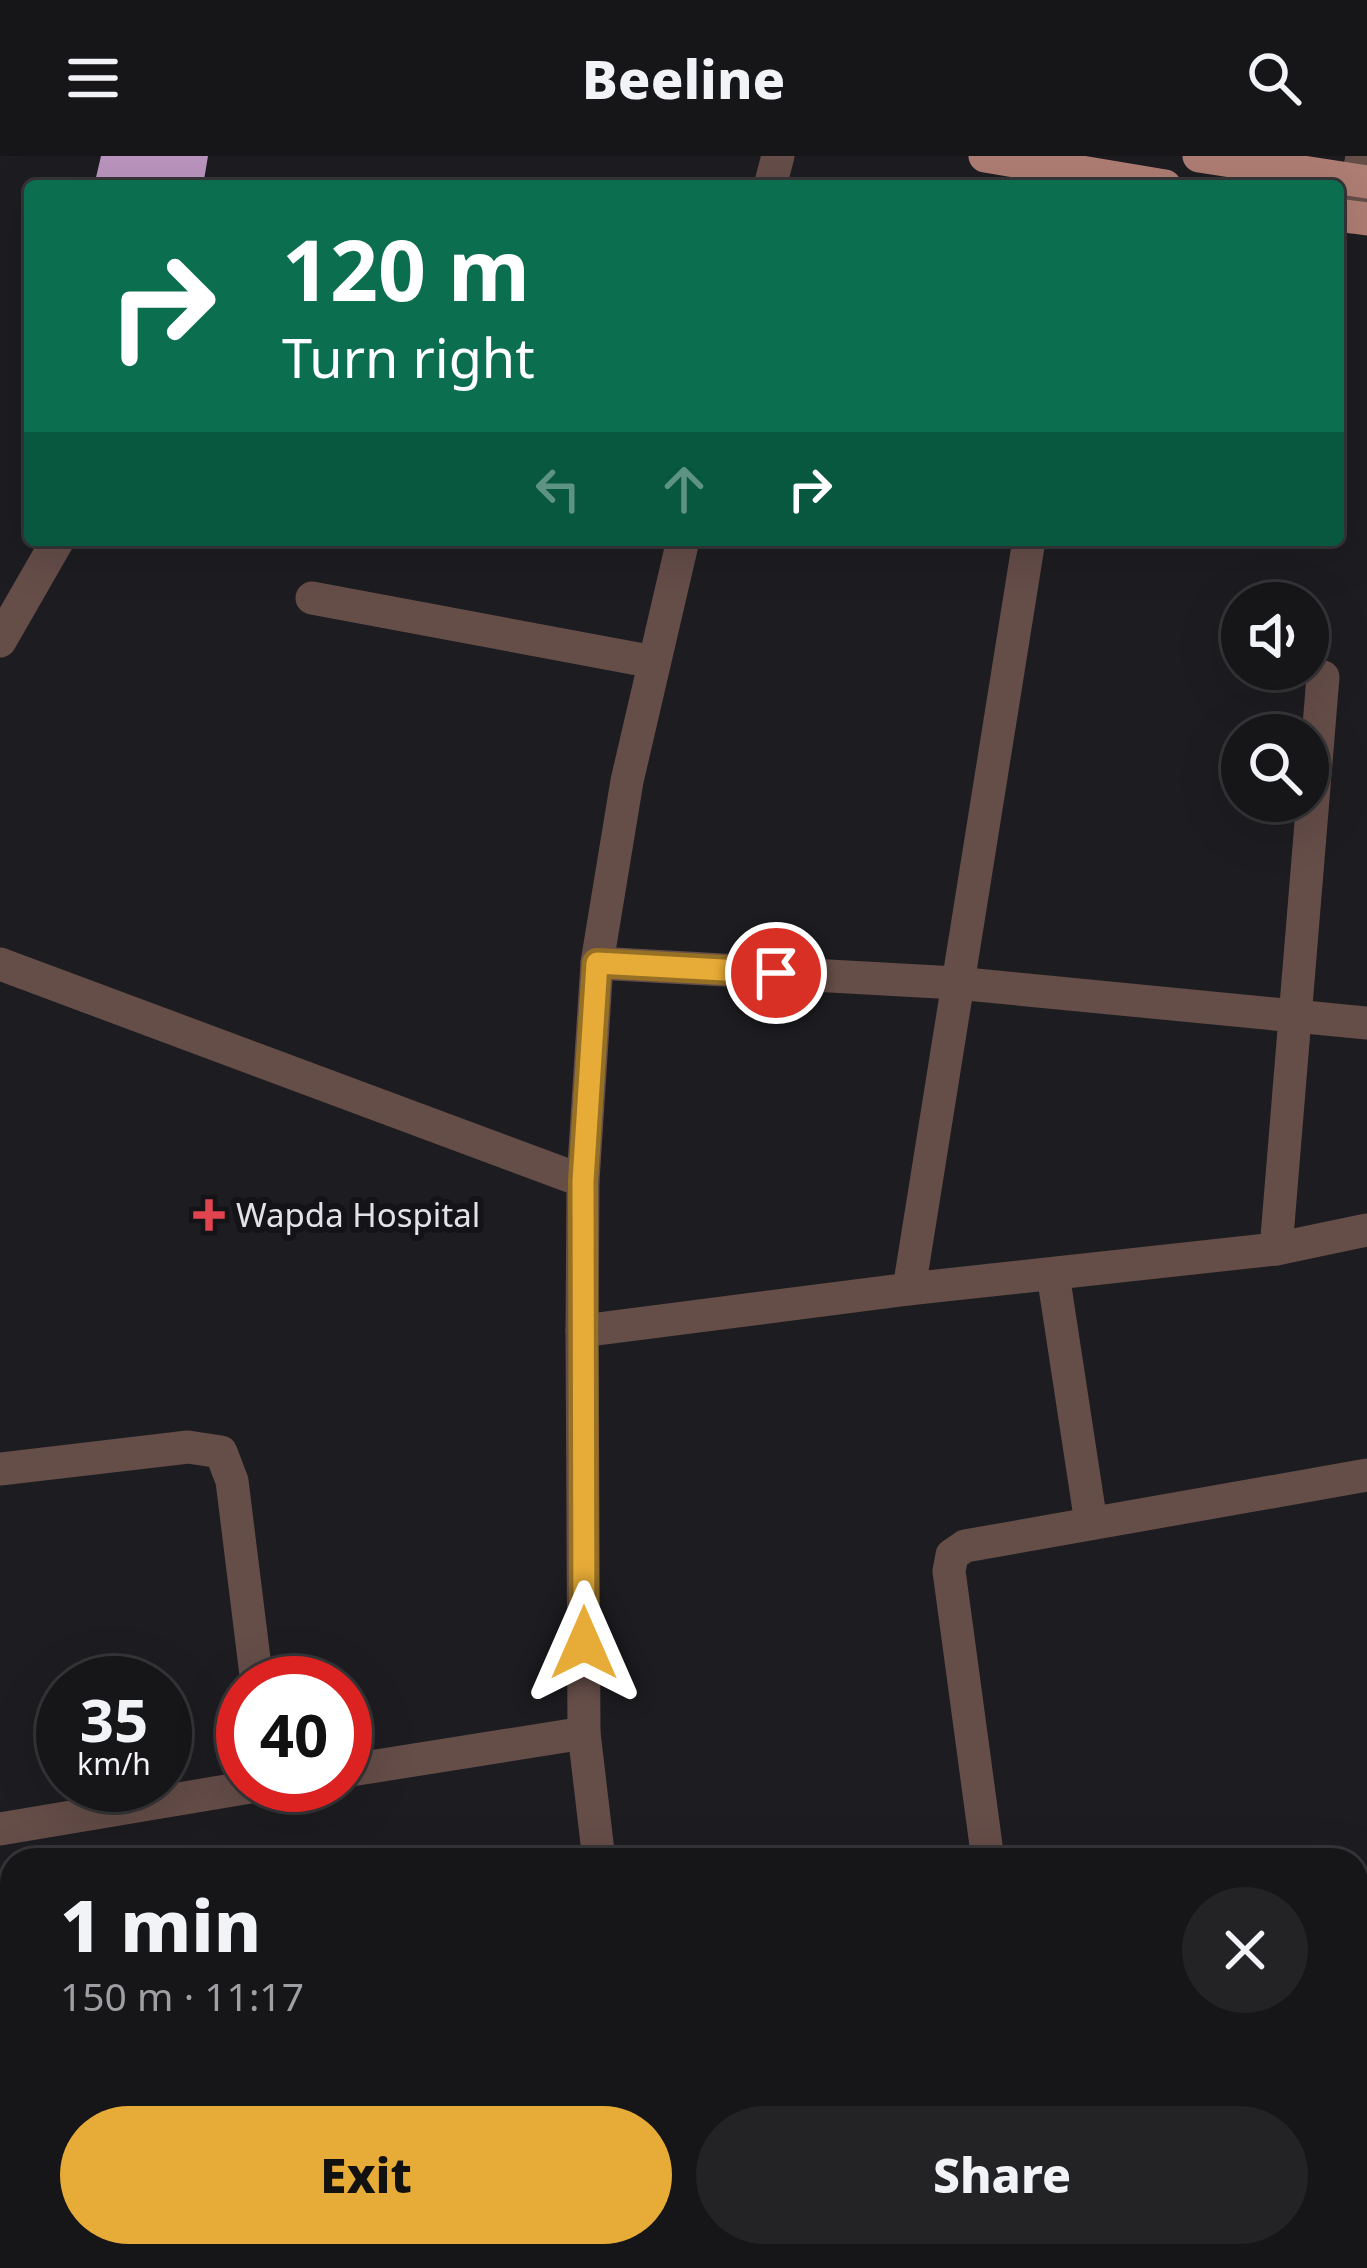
<!DOCTYPE html>
<meta charset="utf-8">
<style>
body{margin:0;font-family:"Noto Sans",sans-serif;background:#232225;color:#f1f3f6;height:100vh;display:flex;flex-direction:column;font-size:45px;white-space:nowrap}
*{box-sizing:border-box;margin:0}
p{font-size:39px;color:#9e9fa2}
.icon{flex:none;width:66px;height:66px;fill:none;stroke:currentColor;stroke-width:2;stroke-linecap:round;stroke-linejoin:round}
.map{position:relative;flex:1;overflow:hidden}
.panel{position:absolute;left:0px;top:1692px;width:1368px;height:420px;display:flex;flex-direction:column;background:#161518;border-radius:36px 36px 0 0;box-shadow:0 12px 48px #0002,0 0 0 3px #353437}
.panel>*{flex:none}
.hud{position:absolute;left:24px;top:24px;width:1320px;height:366px;border-radius:12px;box-shadow:0 12px 48px #0002,0 0 0 3px #353437;background:#0b6e4f;color:#fff;overflow:hidden}
.controls{position:absolute;left:1221px;top:426px;display:grid;gap:24px}
.controls a{display:grid;place-items:center;width:108px;height:108px;border-radius:50%;background:#161518;box-shadow:0 12px 48px #0002,0 0 0 3px #353437;font-size:60px}
.speed{position:absolute;left:36px;top:1500px;display:flex;gap:24px;font-size:60px;font-weight:700;text-align:center}
.speed>*{display:grid;place-content:center;width:156px;height:156px;border-radius:50%;background:#161518;box-shadow:0 12px 48px #0002,0 0 0 3px #353437;line-height:1}
.speed small{font-size:30px;font-weight:400}
.speed .limit{border:18px solid #d22;background:#fff;color:#111}
.pin{position:absolute;display:grid;place-items:center;width:102px;height:102px;color:#fff;margin:-51px;border:6px solid #fff;border-radius:50%;box-shadow:0 3px 12px #0007}
.me{position:absolute;width:132px;margin:-66px;rotate:0deg;stroke-linejoin:round;filter:drop-shadow(0 0 9px #0008)}
.turn{display:flex;align-items:center;gap:42px;height:252px;padding:0 60px;font-size:54px}
.turn .icon{width:156px;height:156px;stroke-width:2.5}
.turn b{display:block;font-size:84px;line-height:102px}
.lanes{display:flex;align-items:center;height:114px;padding:0 60px;background:#0003;justify-content:center;gap:60px;direction:ltr}
.lanes .off{opacity:.35}
.round{display:grid;place-items:center;flex:none;width:126px;height:126px;border-radius:63px;background:#232225}
.summary{display:flex;align-items:center;justify-content:space-between;height:204px;padding:0 60px}
h1{font-size:72px;font-weight:800;line-height:90px}
.primary-button{display:flex;gap:24px;margin-top:auto;padding:24px 60px}
.primary-button a{flex:1;height:138px;border-radius:72px;background:#e7ac37;color:#111;font-size:48px;font-weight:800;line-height:138px;text-align:center}
.primary-button a+a{background:#232225;color:#f1f3f6}
header{display:flex;justify-content:space-between;align-items:center;height:156px;padding:0 60px;background:#161518;font-size:54px;font-weight:800}
.map>svg:first-child{display:block}
.building{fill:#ba94be}
.lines{fill:none;stroke-linecap:round;stroke-linejoin:round}
.minor{stroke:#654d48;stroke-width:33}
.tertiary{stroke:#654d48;stroke-width:33}
.secondary{stroke:#8e6960;stroke-width:33}
.primary{stroke:#ae7d73;stroke-width:33}
.route-casing{stroke:#967024;stroke-width:30}
.route{stroke:#e7ac37;stroke-width:21}
.health-dot{fill:#e0444e;stroke:#141317;stroke-width:4.5}
.labels{text-anchor:middle;stroke-width:12;stroke-linejoin:round;paint-order:stroke}
.poi-label{font-size:33px;fill:#e3e2e5;stroke:#141317;text-anchor:start}
</style>
<header><svg class="icon" aria-label="menu" viewBox="0 0 24 24"><path d="M4 6h16M4 12h16M4 18h16"/></svg>Beeline<svg class="icon" aria-label="search" viewBox="0 0 24 24"><circle cx="10" cy="10" r="6"/><path d="M15 15l6 6"/></svg></header>
<div class="map">
<svg width="1367" height="2112" viewBox="0 0 1367 2112">
<rect width="100%" height="100%" fill="#1d1c20"/>
<!-- building -->
<path class="building" d="M101,0H208L203,30H94Z"/>
<g class="lines">
<!-- minor -->
<g class="minor">
<path d="M1351,61L1362,0"/>
<path d="M312,442L654,506"/>
<path d="M0,485L58,384"/>
<path d="M597,807L956,827L1367,867"/>
<path d="M0,808L583,1025"/>
<path d="M1276,1093L1323,521"/>
<path d="M1053,1118L1091,1367"/>
<path d="M909,1133L1029,384"/>
<path d="M582,1175L909,1133L1276,1093L1367,1074"/>
<path d="M0,1313L188,1291L221,1296L232,1325L257,1527"/>
<path d="M345,1615L584,1577"/>
<path d="M0,1673L262,1629"/>
<path d="M988,1704L949,1415L952,1399L965,1390L1367,1319"/>
<path d="M1356,1963L1367,1961"/>
<path d="M612,2112L672,2100"/>
</g>
<!-- tertiary -->
<g class="tertiary">
<path d="M770,30L778,0"/>
<path d="M599,1704L584,1577L582,1175L583,1025L597,807L627,625L683,384"/>
</g>
<!-- secondary -->
<path class="secondary" d="M491,2100L494,2112"/>
<!-- primary -->
<g class="primary">
<path d="M985,0L1165,30"/>
<path d="M1199,0L1367,26"/>
<path d="M1338,59L1367,63"/>
<path d="M1356,1817L1367,1815"/>
<path d="M1356,1880L1367,1878"/>
<path d="M0,2070L12,2068"/>
<path d="M154,2112L209,2100"/>
</g>
</g>
<g class="lines">
<defs>
<path id="route" d="M584,1487L583,1025L597,807L776,817"/>
</defs>
<!-- route casing -->
<use href="#route" class="route-casing"/>
<!-- route -->
<use href="#route" class="route"/>
</g>
<!-- markers -->
<path class="health-dot" d="M203 1041h12v12h12v12h-12v12h-12v-12h-12v-12h12z"/>
<g class="labels">
<!-- poi labels -->
<g class="poi-label">
<text x="236" y="1071">Wapda Hospital</text>
</g>
</g>
</svg>
<div class="controls">
<a><svg class="icon" aria-label="sound" viewBox="0 0 24 24"><path d="M4 9h4l5-4v14l-5-4H4zM17 9q2 3 0 6"/></svg></a>
<a><svg class="icon" aria-label="search" viewBox="0 0 24 24"><circle cx="10" cy="10" r="6"/><path d="M15 15l6 6"/></svg></a>
</div>
<div class="speed"><div>35<small>km/h</small></div><div class="limit">40</div></div>
<div class="pin" style="left:776px;top:817px;background:#d93025"><svg class="icon" aria-label="arrive" viewBox="0 0 24 24"><path d="M6 21V4h12l-3 4 3 4H6"/></svg></div>
<svg class="me" style="left:584px;top:1487px" viewBox="-20 -20 40 40"><path d="M0-17L14 15 0 8-14 15z" fill="#e7ac37" stroke="#fff" stroke-width="4"/></svg>
<div class="hud">
<div class="turn"><svg class="icon" aria-label="right" viewBox="0 0 24 24"><path d="M7 20v-9h11M14 6l5 5-5 5"/></svg><div><b>120 m</b>Turn right</div></div>
<div class="lanes"><svg class="icon off" aria-label="left" viewBox="0 0 24 24"><path d="M17 20v-9H6M10 6l-5 5 5 5"/></svg><svg class="icon off" aria-label="ahead" viewBox="0 0 24 24"><path d="M12 20V5M6 11l6-6 6 6"/></svg><svg class="icon" aria-label="right" viewBox="0 0 24 24"><path d="M7 20v-9h11M14 6l5 5-5 5"/></svg></div>
</div>
<section class="panel">
<div class="summary"><div><h1>1 min</h1><p>150 m · 11:17</p></div><a class="round"><svg class="icon" aria-label="close" viewBox="0 0 24 24"><path d="M6 6l12 12M18 6L6 18"/></svg></a></div>
<div class="primary-button"><a>Exit</a><a>Share</a></div>
</section>
</div>
